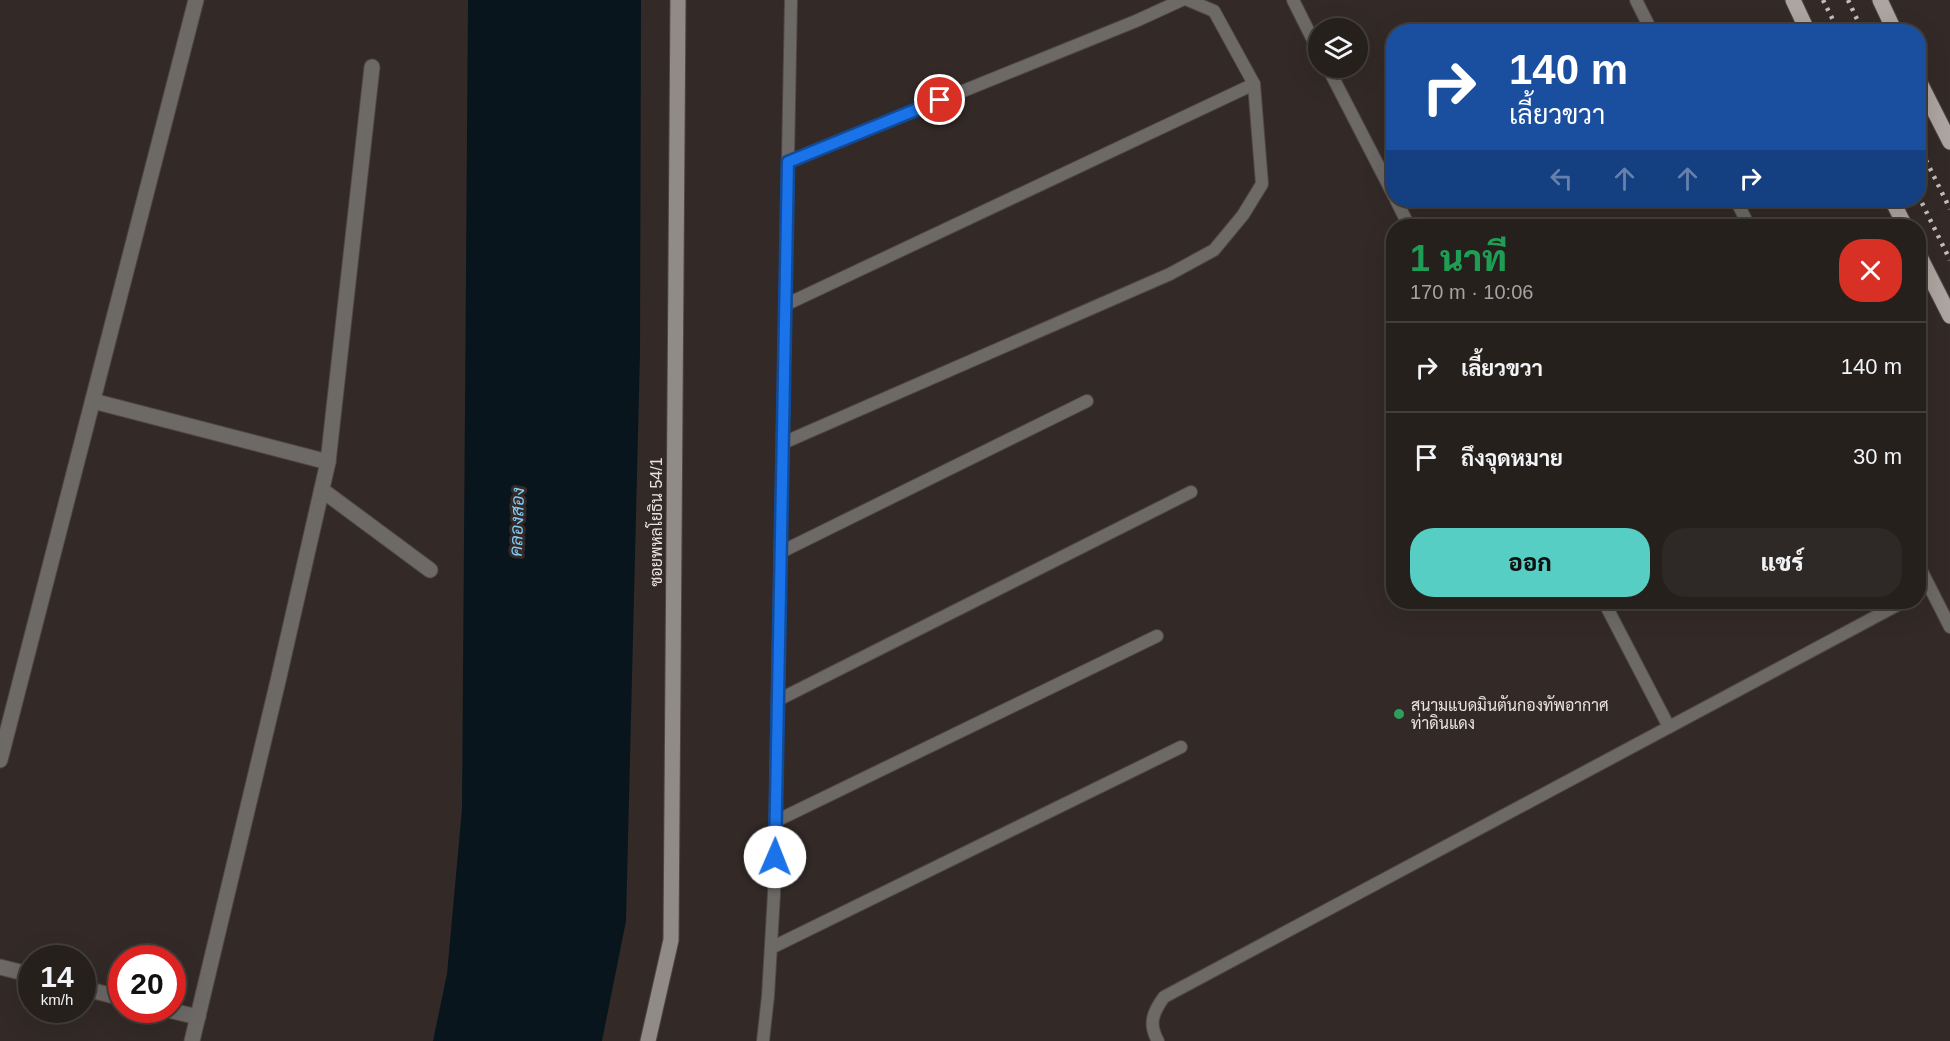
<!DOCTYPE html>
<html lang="th">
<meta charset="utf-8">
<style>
body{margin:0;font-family:Arial,Sarabun,sans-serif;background:#2e2826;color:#f1f3f6;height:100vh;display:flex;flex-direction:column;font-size:22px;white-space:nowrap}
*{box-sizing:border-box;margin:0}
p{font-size:20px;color:#a4a3a4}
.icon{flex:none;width:33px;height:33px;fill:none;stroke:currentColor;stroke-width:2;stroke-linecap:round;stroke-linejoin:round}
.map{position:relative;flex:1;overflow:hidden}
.drawer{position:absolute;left:1386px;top:219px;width:540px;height:390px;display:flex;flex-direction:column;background:#26201d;border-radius:24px;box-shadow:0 6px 24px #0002,0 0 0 2px #423e3b}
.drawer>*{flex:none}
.hud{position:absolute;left:1386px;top:24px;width:540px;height:183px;border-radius:24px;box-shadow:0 6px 24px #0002,0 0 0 2px #423e3b;background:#1a4fa0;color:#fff;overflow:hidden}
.fabs{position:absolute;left:1308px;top:18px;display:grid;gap:12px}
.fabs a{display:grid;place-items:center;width:60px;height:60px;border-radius:50%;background:#26201d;box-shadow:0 6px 24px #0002,0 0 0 2px #423e3b;font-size:30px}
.speed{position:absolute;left:18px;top:945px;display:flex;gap:12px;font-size:30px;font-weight:700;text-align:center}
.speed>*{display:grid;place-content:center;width:78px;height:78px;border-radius:50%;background:#26201d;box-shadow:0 6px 24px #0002,0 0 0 2px #423e3b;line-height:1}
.speed small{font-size:15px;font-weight:400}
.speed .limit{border:9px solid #d22;background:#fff;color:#111}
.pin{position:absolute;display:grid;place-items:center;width:51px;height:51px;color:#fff;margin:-26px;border:3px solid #fff;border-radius:50%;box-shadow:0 2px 6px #0007}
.me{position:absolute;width:66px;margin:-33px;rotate:1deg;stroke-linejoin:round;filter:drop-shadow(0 0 4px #0008)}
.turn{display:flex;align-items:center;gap:21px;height:126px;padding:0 24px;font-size:27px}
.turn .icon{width:78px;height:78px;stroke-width:2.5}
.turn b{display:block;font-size:42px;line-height:51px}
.lanes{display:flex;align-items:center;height:57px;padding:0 24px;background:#0003;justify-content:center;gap:30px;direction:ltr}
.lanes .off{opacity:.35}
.round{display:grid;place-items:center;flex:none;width:63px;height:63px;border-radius:24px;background:#2e2826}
.summary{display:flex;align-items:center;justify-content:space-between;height:102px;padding:0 24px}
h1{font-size:36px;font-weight:800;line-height:45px;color:#1e9e55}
.primary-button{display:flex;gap:12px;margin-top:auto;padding:12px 24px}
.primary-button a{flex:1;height:69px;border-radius:24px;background:#56cec4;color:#111;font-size:24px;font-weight:800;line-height:69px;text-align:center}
.primary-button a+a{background:#2e2826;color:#f1f3f6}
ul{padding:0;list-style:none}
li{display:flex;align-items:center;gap:18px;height:90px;padding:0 24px;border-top:2px solid #423e3b}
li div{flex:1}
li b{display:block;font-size:22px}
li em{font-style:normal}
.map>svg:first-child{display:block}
.water{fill:#08151d}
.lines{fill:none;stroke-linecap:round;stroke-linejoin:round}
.lane-casing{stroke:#504745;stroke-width:14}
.street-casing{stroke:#504745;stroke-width:17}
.secondary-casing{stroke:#504745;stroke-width:17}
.primary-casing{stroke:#504745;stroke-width:17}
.lane{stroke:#6d6966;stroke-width:12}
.street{stroke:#6d6966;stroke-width:15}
.secondary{stroke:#918b87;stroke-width:15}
.primary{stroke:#ada59f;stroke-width:15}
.rail{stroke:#c4bdbb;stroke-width:4.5;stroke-dasharray:3 6;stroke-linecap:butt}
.route-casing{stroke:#114b97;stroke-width:15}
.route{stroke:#1a73e8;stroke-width:10}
.leisure-dot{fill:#2e9e5b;stroke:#332a27;stroke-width:2}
.labels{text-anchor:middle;stroke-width:6;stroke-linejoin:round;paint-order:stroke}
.street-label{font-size:16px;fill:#e8e2e0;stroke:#332a27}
.poi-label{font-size:16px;fill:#e8e2e0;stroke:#332a27;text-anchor:start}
.water-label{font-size:18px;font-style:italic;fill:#84caf6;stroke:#332a27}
</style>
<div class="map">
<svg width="1950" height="1041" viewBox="0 0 1950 1041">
<rect width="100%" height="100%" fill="#332a27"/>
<!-- water -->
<path class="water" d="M468,0H641L640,352L626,921L602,1041H433L447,974L462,809Z"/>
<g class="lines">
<defs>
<g id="lane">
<path d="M1293,0L1318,50"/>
<path d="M1636,0L1652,32"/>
<path d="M1328,68L1394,196"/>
<path d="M788,162L1136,21L1182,0"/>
<path d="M1396,200L1409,226"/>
<path d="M1736,200L1749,226"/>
<path d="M785,305L1254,84"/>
<path d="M783,443L1170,274L1214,250L1243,215L1262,184L1254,84L1214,11L1188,0"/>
<path d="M781,552L1087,401"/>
<path d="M1918,564L1950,627"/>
<path d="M1604,602L1669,727"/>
<path d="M778,700L1191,492"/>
<path d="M776,821L1157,636"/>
<path d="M771,948L1181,747"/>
<path d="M763,1041L768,996L774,894L791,0"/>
<path d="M1158,1041C1148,1024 1153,1012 1164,997L1903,602"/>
</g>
<g id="street">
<path d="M93,401L328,462"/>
<path d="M322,490L430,570"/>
<path d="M0,760L196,0"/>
<path d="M0,967L32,975"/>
<path d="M82,988L122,998"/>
<path d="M168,1010L198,1017"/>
<path d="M192,1041L278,681L328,462L372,67"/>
</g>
<path id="secondary" d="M648,1041L671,940L678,0"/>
<g id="primary">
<path d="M1793,0L1808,32"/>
<path d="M1880,0L1895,32"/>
<path d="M1918,79L1950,142"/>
<path d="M1892,200L1905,226"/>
<path d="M1918,253L1950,316"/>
</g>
</defs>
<!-- lane casing -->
<use href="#lane" class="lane-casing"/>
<!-- street casing -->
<use href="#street" class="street-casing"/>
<!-- secondary casing -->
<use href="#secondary" class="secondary-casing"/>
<!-- primary casing -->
<use href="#primary" class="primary-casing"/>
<!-- lane -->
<use href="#lane" class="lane"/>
<!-- street -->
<use href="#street" class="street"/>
<!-- secondary -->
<use href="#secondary" class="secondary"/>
<!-- primary -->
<use href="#primary" class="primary"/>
<!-- rail -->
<g class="rail">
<path d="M1823,0L1839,32"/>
<path d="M1848,0L1863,32"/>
<path d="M1918,144L1950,209"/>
<path d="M1918,195L1950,260"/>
</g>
</g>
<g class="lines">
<defs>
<path id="route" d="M775,857L788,162L940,100"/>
</defs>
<!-- route casing -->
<use href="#route" class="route-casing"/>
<!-- route -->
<use href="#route" class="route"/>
</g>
<!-- markers -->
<circle class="leisure-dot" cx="1399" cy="714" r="6"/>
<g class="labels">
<!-- street labels -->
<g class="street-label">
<text transform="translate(656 522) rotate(-90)" y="6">ซอยพหลโยธิน 54/1</text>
</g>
<!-- poi labels -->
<g class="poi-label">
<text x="1411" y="711">สนามแบดมินตันกองทัพอากาศ<tspan x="1411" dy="18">ท่าดินแดง</tspan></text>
</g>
<!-- water labels -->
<g class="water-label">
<text transform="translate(517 522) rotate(-88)" y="6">คลองสอง</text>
</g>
</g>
</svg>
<div class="fabs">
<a><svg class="icon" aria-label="layers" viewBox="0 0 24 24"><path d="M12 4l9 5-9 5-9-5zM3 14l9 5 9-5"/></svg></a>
</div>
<div class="speed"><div>14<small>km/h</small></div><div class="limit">20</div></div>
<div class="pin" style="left:940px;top:100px;background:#d93025"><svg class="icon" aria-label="arrive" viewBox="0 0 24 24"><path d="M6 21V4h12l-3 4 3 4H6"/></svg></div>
<svg class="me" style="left:775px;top:857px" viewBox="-20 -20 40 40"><circle r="19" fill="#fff"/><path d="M0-13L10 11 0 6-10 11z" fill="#1a73e8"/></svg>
<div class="hud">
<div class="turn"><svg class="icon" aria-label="right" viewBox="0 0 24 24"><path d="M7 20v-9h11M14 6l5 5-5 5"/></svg><div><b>140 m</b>เลี้ยวขวา</div></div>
<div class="lanes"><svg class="icon off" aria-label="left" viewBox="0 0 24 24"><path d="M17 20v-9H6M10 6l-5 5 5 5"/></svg><svg class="icon off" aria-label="ahead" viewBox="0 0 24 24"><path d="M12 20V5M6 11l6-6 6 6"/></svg><svg class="icon off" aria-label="ahead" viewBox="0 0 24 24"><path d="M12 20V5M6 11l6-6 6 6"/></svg><svg class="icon" aria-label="right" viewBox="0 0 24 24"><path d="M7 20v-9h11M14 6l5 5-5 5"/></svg></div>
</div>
<section class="drawer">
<div class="summary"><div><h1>1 นาที</h1><p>170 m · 10:06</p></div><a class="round" style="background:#d93025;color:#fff"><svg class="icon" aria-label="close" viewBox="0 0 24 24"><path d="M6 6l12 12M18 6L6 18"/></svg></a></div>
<ul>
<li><svg class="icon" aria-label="right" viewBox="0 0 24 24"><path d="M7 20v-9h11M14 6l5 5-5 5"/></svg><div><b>เลี้ยวขวา</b></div><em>140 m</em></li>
<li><svg class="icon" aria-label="arrive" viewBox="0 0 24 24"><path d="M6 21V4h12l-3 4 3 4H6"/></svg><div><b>ถึงจุดหมาย</b></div><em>30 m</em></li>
</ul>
<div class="primary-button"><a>ออก</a><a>แชร์</a></div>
</section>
</div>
